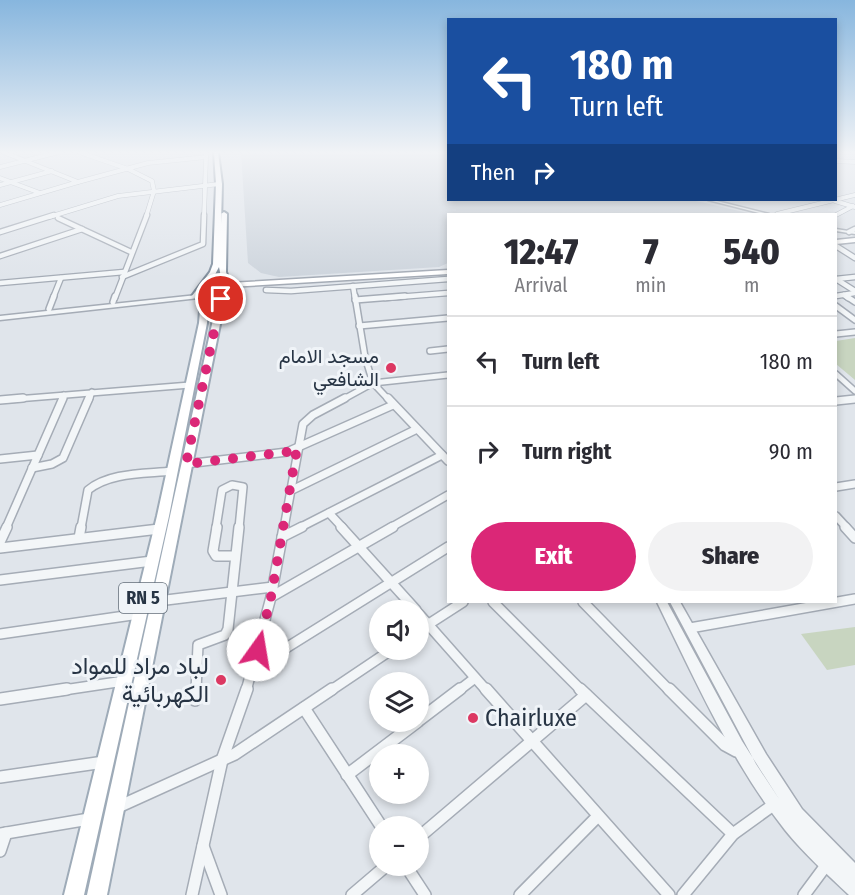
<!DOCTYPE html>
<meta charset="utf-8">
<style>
body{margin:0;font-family:"Fira Sans Condensed",Vazirmatn,sans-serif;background:#f2f2f3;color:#2b2b33;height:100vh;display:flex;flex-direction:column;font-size:22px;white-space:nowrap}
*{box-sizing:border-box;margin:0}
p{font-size:20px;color:#7c7c81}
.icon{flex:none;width:33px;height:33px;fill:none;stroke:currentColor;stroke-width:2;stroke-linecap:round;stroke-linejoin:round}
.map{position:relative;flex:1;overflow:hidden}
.panel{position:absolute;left:447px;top:213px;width:390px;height:390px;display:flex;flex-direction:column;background:#fff;border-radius:0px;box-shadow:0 3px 9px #0003}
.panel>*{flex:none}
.banner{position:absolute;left:447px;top:18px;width:390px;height:183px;border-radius:0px;box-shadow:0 3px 9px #0003;background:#1a4fa0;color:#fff;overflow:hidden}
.tools{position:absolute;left:369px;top:600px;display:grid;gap:12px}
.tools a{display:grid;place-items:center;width:60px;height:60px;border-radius:50%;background:#fff;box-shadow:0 3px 9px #0003;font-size:30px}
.pin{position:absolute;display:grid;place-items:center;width:51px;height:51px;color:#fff;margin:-26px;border:3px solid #fff;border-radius:50%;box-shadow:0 2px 6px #0007}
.me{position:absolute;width:66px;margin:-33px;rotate:13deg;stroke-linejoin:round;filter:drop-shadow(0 0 4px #0008)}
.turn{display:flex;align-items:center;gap:21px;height:126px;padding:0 24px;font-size:27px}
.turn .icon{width:78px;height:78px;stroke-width:2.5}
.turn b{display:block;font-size:42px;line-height:51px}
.then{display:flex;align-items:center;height:57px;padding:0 24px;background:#0003;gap:12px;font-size:22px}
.eta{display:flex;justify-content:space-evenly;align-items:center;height:102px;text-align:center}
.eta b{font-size:36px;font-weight:800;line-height:42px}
.action{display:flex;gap:12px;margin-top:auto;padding:12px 24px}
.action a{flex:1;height:69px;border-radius:36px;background:#db2777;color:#fff;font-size:24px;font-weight:800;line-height:69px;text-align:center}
.action a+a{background:#f2f2f3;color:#2b2b33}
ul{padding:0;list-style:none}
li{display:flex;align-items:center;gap:18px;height:90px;padding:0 24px;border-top:2px solid #e1e1e2}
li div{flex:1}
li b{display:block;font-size:22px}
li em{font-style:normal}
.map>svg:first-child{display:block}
.built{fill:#ced5dd}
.green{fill:#c8d5c0}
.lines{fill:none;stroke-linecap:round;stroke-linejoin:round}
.minor-far5-casing{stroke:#a5acb6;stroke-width:5}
.minor-far4-casing{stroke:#a5acb6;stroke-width:7}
.minor-far3-casing{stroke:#a5acb6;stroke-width:8}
.minor-far2-casing{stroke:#a5acb6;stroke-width:10}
.minor-far1-casing{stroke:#a5acb6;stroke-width:12}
.minor-casing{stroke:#a5acb6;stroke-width:14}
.tertiary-casing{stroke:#a5acb6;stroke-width:3}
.secondary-casing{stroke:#a5acb6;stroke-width:3}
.primary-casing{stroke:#9eabb8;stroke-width:4}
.trunk-casing{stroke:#8694a3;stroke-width:4}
.minor-far5{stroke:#f3f6f8;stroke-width:4}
.minor-far4{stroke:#f3f6f8;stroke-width:4.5}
.minor-far3{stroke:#f3f6f8;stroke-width:5}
.minor-far2{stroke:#f3f6f8;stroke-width:7}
.minor-far1{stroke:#f3f6f8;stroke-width:9}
.minor{stroke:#f3f6f8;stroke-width:11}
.tertiary{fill:#f3f6f8;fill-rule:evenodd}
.secondary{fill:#fff;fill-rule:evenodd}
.primary{fill:#fff;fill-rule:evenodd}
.trunk{fill:#fff;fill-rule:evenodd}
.route{stroke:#db2777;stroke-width:10;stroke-dasharray:0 18}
.poi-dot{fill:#dc3862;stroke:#f0f4f8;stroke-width:2}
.labels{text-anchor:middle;stroke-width:6;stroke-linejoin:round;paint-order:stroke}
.shield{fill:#f0f4f8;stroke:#636e7a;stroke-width:1.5}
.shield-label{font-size:18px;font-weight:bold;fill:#273444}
.poi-label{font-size:20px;fill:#273444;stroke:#f0f4f8;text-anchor:end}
.near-poi-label{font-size:24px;fill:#273444;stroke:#f0f4f8;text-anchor:end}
</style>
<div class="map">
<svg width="855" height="895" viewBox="0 0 855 895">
<rect width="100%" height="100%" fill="#e0e5eb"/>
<!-- built -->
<path class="built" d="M241,152L448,155V200H692L752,214H448V263L439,267L279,277L261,273L248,263Z"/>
<!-- green -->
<g class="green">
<path d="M855,338V380L836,364V341Z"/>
<path d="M855,627V665L827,670L801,634Z"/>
</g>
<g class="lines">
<defs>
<g id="minor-far5">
<path d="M79,152L128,169L152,181L154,191L146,217"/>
<path d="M836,161L855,162"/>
<path d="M0,167L59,152"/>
<path d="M0,178L40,193"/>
<path d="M78,182L148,163L206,157V152"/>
<path d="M0,185L52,171"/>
<path d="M835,201L855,207"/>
<path d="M0,205L78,182L3,152"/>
<path d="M777,214L855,195"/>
<path d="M836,215L853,206"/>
<path d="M49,217L118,196L219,184"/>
<path d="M204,217L206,157"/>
</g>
<g id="minor-far4">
<path d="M58,218L131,252"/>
<path d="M0,232L54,215"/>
<path d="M849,232L855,229"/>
<path d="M836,246L855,258"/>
<path d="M0,256L82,229"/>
<path d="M122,277L203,244L204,215"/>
<path d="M836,279L855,291"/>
<path d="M836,279L855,277"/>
<path d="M0,283L124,272"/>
<path d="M353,286L355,298"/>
<path d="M266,290L291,291L448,279"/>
<path d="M844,295L848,298"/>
<path d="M836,296L855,293"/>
<path d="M53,298L61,278"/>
<path d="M115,298L147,215"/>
<path d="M385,298L448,293"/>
</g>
<g id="minor-far3">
<path d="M355,296L365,357L373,383L389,400"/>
<path d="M846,296L855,302"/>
<path d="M355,300L405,296"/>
<path d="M113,302L115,296"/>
<path d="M836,306L855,320"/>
<path d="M49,309L54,296"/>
<path d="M359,326L448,318"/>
<path d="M836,334L855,332"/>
<path d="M430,351L448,349"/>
<path d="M836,374L855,391"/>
<path d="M4,400L190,385"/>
<path d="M62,400L64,395"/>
<path d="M89,400L92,392"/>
<path d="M342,400L373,383L448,375"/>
<path d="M848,400L855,399"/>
</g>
<g id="minor-far2">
<path d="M388,398L448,461"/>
<path d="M0,400L23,398"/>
<path d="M836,401L855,399"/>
<path d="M0,459L38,455"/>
<path d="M186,464L287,452L393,405"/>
<path d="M32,468L52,464L63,458L89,398"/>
<path d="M836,487L855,484"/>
<path d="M290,491L417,429"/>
<path d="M329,513L343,528"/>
<path d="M836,516L847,528"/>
<path d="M6,528L63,398"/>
<path d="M81,528L88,490C110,472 145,474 172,471"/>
<path d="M216,528L222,490L232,485L243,487L239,528"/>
<path d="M284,528L303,424L313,415L345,398"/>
<path d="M299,528L442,455"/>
<path d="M390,528L448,495"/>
</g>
<g id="minor-far1">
<path d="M217,527L213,551L216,556H235"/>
<path d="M341,527L416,610"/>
<path d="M845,527L855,538"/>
<path d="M282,537L302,527"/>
<path d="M79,538L81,527"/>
<path d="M0,542L7,527"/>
<path d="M0,548L159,529"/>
<path d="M0,580L152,561"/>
<path d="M271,597L393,527"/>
<path d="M158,601L273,587"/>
<path d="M493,602L582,691"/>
<path d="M583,602L670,691"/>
<path d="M418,613L487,691"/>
<path d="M690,628L855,599"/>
<path d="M418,631L463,602"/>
<path d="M0,634L139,614"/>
<path d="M254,668L448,547"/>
<path d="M57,691L124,681"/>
<path d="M196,691L198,645L225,635L228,629L239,527"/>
<path d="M246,691L271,597L284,527"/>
<path d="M330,691L391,650"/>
<path d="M458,691L475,678"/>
</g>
<g id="minor">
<path d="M486,689L669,895"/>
<path d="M580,689L733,834"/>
<path d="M669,689L725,745L736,751"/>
<path d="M0,699L67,689"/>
<path d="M195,700L196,689"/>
<path d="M304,708L381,826"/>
<path d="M418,721L460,689"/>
<path d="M347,775L417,722"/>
<path d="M0,777L104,762"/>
<path d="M118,807L235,754L332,689"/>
<path d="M0,834L89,819"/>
<path d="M418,838L586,695"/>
<path d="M203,846L221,895"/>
<path d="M0,851L6,833"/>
<path d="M406,866L425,895"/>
<path d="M192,895L222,760L247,689"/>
<path d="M352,895L386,866"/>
<path d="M520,895L598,816"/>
<path d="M683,895L733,834L776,803"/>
<path d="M804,895L827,864"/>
</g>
<g id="tertiary">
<path d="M708,200H713L769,214H763Z"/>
<path d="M836,229L855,232V234L836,231Z"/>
<path d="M197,295L199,296V298L0,320V316Z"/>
<path d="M657,602H667L742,741L781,802L756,764L670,602H680L766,754L802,809L855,863V895H849C827,874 804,854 785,830C731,761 695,680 657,602Z"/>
</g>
<g id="secondary">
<path d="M855,238V242L836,244V240Z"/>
<path d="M448,270V274L229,287L226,285L229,283Z"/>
</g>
<g id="primary">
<path d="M218,297L225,299L107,895H87Z"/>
<path d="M201,298L208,300L207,323L169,516L84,895H64L157,516L199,323Z"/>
</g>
<path id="trunk" d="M214,152H218L222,184L221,224V214L224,212L227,214L226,272L230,284L236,287L234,296L209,303L192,296L210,272L213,264L216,184ZM219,267L222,282L210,284ZM221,286L228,288L227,293L209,298L200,295L204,290Z"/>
</defs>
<!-- minor-far5 casing -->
<use href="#minor-far5" class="minor-far5-casing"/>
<!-- minor-far4 casing -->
<use href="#minor-far4" class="minor-far4-casing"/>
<!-- minor-far3 casing -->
<use href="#minor-far3" class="minor-far3-casing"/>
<!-- minor-far2 casing -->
<use href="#minor-far2" class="minor-far2-casing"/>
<!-- minor-far1 casing -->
<use href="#minor-far1" class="minor-far1-casing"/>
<!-- minor casing -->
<use href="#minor" class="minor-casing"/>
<!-- tertiary casing -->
<use href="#tertiary" class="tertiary-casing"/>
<!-- secondary casing -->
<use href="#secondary" class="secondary-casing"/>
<!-- primary casing -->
<use href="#primary" class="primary-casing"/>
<!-- trunk casing -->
<use href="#trunk" class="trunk-casing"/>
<!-- minor-far5 -->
<use href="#minor-far5" class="minor-far5"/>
<!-- minor-far4 -->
<use href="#minor-far4" class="minor-far4"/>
<!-- minor-far3 -->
<use href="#minor-far3" class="minor-far3"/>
<!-- minor-far2 -->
<use href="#minor-far2" class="minor-far2"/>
<!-- minor-far1 -->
<use href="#minor-far1" class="minor-far1"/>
<!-- minor -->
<use href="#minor" class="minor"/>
<!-- tertiary -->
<use href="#tertiary" class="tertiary"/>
<!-- secondary -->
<use href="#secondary" class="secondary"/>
<!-- primary -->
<use href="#primary" class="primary"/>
<!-- trunk -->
<use href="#trunk" class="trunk"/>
</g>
<!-- sky -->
<linearGradient id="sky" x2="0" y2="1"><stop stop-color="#87b6de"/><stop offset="0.55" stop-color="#f1f3f6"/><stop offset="1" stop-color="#f1f3f6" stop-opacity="0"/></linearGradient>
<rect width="855" height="277" fill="url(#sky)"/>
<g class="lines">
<!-- route -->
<path class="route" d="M221,299L186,464L287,452L297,448L271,597L258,650"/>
</g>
<!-- markers -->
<g class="poi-dot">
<circle cx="391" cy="368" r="6"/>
<circle cx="221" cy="680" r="6"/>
<circle cx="473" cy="718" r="6"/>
</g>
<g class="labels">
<!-- shield labels -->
<rect class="shield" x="119" y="583" width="48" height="30" rx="4.5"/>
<g class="shield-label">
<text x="143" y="604">RN 5</text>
</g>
<!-- poi labels -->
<g class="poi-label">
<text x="379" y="363">مسجد الامام<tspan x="379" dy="23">الشافعي</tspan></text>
</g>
<!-- near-poi labels -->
<g class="near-poi-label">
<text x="209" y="674">لباد مراد للمواد<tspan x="209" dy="28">الكهربائية</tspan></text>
<text x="485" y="726" text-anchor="start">Chairluxe</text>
</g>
</g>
</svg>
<div class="tools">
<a><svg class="icon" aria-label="sound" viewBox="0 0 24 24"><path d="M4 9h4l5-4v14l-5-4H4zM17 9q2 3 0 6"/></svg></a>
<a><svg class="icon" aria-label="layers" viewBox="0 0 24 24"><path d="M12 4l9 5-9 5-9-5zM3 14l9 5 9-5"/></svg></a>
<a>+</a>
<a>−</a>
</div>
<div class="pin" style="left:221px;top:299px;background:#d93025"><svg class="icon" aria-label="arrive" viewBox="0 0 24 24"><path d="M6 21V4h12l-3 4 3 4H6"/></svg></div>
<svg class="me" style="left:258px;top:650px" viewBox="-20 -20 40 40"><circle r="19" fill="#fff"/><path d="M0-13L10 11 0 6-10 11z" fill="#db2777"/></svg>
<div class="banner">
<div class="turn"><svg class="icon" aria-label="left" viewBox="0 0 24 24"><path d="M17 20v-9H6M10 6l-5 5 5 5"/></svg><div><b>180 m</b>Turn left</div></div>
<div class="then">Then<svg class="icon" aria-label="right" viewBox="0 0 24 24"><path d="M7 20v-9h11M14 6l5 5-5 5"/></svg></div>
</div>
<section class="panel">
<div class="eta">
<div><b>12:47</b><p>Arrival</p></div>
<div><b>7</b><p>min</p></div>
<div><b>540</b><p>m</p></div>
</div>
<ul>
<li><svg class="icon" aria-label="left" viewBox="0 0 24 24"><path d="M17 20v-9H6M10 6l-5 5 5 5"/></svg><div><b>Turn left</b></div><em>180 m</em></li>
<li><svg class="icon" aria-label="right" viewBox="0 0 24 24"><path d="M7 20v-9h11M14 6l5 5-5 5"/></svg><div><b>Turn right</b></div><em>90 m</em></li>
</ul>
<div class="action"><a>Exit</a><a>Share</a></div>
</section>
</div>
